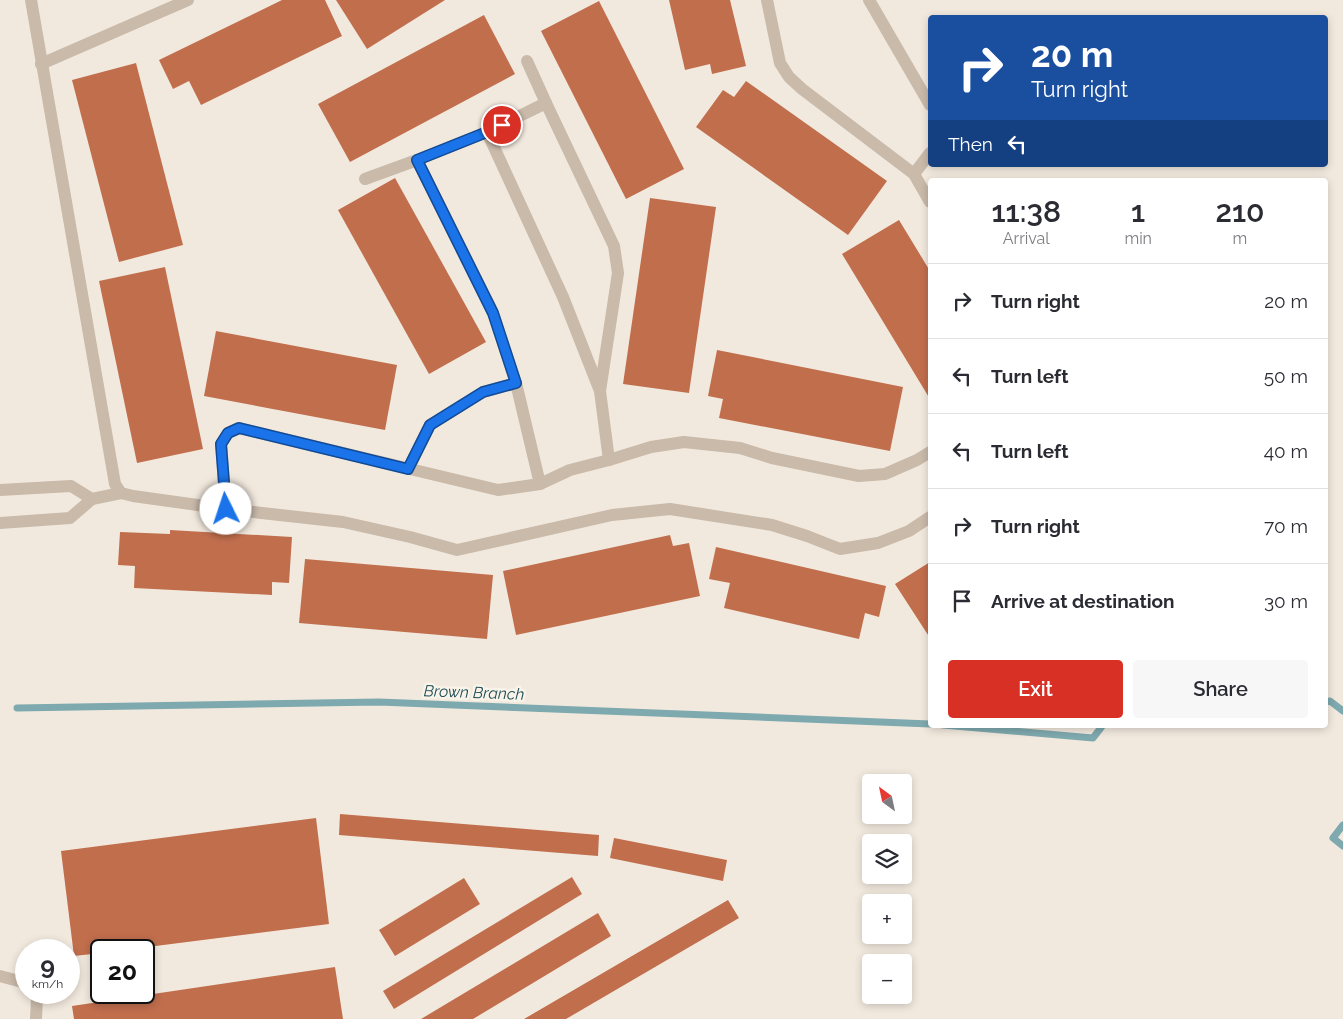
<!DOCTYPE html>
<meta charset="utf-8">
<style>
body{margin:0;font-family:Raleway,sans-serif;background:#f7f7f7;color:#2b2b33;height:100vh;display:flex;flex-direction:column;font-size:19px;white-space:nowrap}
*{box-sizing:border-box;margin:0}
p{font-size:16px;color:#7c7c81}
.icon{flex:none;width:28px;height:28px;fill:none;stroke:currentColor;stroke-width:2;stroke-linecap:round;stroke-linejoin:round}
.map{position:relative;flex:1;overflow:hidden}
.side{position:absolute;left:928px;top:178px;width:400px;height:550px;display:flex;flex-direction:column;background:#fff;border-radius:5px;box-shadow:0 2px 8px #0003}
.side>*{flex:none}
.hud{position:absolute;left:928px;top:15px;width:400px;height:152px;border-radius:5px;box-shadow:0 2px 8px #0003;background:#1a4fa0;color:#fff;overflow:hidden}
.needle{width:32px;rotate:327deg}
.buttons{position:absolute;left:862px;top:774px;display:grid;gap:10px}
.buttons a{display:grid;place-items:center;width:50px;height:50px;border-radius:5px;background:#fff;box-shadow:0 2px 8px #0003;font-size:25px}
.speed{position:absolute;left:15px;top:939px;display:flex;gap:10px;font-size:25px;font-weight:700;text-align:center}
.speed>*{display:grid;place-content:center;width:65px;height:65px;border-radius:50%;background:#fff;box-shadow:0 2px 8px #0003;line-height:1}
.speed small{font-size:12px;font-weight:400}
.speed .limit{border:2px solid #111;border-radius:8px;background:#fff;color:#111}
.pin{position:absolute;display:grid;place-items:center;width:42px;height:42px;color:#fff;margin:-21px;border:2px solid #fff;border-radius:50%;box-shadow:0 1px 5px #0007}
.me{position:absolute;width:55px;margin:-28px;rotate:356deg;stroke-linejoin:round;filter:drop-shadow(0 0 4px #0008)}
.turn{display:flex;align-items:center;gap:18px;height:105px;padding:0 20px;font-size:22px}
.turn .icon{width:65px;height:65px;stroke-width:2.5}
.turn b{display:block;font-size:35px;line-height:42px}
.then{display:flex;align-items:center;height:48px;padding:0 20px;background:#0003;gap:10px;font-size:19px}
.eta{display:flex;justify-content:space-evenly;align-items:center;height:85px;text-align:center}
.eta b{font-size:30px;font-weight:600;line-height:35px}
.button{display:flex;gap:10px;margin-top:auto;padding:10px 20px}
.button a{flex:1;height:58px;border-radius:5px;background:#d93025;color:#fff;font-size:20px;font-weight:600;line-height:58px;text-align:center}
.button a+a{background:#f7f7f7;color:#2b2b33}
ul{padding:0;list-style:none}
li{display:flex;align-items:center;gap:15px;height:75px;padding:0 20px;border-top:1px solid #e1e1e2}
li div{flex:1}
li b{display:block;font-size:19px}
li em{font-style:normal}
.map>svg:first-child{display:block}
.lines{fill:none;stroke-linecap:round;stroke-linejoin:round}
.stream{stroke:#7ea9ae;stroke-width:7}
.building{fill:#c16e4d}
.minor{stroke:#c9baaa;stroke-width:12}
.route-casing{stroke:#114b97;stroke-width:12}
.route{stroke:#1a73e8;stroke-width:9}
.labels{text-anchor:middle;stroke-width:5;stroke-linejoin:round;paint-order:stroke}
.water-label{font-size:16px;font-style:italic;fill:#205157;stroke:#f9f3ea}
</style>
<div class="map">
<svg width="1343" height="1019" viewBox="0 0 1343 1019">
<rect width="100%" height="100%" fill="#f2e9de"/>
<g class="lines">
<!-- stream -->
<g class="stream">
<path d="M1325,702L1330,701L1343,711"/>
<path d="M17,708L379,702L930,724"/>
<path d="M943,725L1093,738L1103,725"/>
<path d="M1343,825L1333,838L1343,846"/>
</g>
</g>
<!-- building -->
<g class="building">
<path d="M282,0H325L342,36L201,105L189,81L173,89L159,60Z"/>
<path d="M336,0H445L367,49Z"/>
<path d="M669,0H730L746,66L712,74L710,64L685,70Z"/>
<path d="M599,1L684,169L626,199L541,31Z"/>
<path d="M484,15L515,74L350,162L318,104Z"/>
<path d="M136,63L183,245L119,262L72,80Z"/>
<path d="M746,81L887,181L848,235L696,127L723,90L734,97Z"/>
<path d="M395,178L486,342L429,374L338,210Z"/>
<path d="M650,198L716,207L689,393L623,384Z"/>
<path d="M899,220L930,271V399L842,254Z"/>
<path d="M165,267L203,449L137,463L99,281Z"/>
<path d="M216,331L397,365L385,430L204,396Z"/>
<path d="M717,350L903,387L890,451L719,418L723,399L708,396Z"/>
<path d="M170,530L292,537L289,583L272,582V595L134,588L135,566L118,565L120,532L170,534Z"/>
<path d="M670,535L673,546L689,543L700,596L516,635L503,571Z"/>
<path d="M716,547L886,586L879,617L865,613L859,639L724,608L730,583L709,579Z"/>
<path d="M305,559L493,575L487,639L299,623Z"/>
<path d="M930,562V638L895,584Z"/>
<path d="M340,814L599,835L598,856L339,835Z"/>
<path d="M316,818L329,924L124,950H101V953L74,956L61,851Z"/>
<path d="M614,838L727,860L723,881L610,858Z"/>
<path d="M572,877L582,894L394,1009L383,991Z"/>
<path d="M464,878L480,904L395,956L379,930Z"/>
<path d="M728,900L739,918L566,1019H524Z"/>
<path d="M598,913L611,936L473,1019H421Z"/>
<path d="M335,967L343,1019H74L72,1006Z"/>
</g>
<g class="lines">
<!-- minor -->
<g class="minor">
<path d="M31,0L115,484L121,493L133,496L226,509L343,522L410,537L457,550L612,515L670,509L772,525L807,536L840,549L878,543L909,531L930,517"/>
<path d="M767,0L780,63L789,77L802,89L914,174L930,202"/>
<path d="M869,0L930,105"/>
<path d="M527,61L546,103"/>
<path d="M41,64L188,0"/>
<path d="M487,132L546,103L614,246L618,273L600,391"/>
<path d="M914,174L930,153"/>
<path d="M365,179L417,160"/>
<path d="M408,469L430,425L483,392L516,383"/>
<path d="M540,484L516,383L493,313L417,160L487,132L563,297L600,391L609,460"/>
<path d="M0,490L71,486L92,499"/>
<path d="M226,509L221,444L228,433L239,428L498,490L540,484L570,470L609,460L651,447L684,442L740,448L772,458L859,476L885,474L917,460L930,452"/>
<path d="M0,523L70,518L92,499L121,493"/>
<path d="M0,976L26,983"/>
<path d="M34,992L37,997L36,1019"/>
</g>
</g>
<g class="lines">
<defs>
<path id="route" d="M226,509L221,444L228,433L239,428L408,469L430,425L483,392L516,383L493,313L417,160L487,132L502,125"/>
</defs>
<!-- route casing -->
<use href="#route" class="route-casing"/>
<!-- route -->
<use href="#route" class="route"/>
</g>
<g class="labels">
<!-- water labels -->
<g class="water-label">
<text transform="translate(474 692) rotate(2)" y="6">Brown Branch</text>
</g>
</g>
</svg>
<div class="buttons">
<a><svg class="needle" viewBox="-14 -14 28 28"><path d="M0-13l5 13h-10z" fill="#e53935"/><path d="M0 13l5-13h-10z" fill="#7c7c81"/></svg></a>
<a><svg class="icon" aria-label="layers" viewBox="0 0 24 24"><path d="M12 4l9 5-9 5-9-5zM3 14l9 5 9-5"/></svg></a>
<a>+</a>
<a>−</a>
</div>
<div class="speed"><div>9<small>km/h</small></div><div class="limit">20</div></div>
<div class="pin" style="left:502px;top:125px;background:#d93025"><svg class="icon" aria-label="arrive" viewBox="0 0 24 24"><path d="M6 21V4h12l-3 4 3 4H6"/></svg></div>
<svg class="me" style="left:226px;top:509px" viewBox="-20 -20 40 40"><circle r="19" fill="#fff"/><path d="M0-13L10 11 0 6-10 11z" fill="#1a73e8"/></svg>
<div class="hud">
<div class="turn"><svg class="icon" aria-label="right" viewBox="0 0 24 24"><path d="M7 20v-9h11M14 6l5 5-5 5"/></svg><div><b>20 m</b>Turn right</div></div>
<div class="then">Then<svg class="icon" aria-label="left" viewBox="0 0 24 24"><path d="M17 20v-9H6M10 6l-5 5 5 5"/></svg></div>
</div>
<section class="side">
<div class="eta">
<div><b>11:38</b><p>Arrival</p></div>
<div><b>1</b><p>min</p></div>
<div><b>210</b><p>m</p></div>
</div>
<ul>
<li><svg class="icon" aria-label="right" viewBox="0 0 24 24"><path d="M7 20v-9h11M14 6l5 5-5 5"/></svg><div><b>Turn right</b></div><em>20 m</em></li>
<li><svg class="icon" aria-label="left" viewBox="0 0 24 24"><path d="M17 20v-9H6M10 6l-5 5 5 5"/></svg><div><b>Turn left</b></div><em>50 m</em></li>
<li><svg class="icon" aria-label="left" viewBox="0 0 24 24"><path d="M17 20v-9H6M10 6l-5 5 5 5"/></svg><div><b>Turn left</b></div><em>40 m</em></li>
<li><svg class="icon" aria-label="right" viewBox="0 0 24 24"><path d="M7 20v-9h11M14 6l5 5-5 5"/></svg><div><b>Turn right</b></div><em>70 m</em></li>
<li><svg class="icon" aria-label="arrive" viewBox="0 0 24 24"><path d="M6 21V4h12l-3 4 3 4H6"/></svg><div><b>Arrive at destination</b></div><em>30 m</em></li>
</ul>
<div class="button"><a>Exit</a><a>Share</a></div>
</section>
</div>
